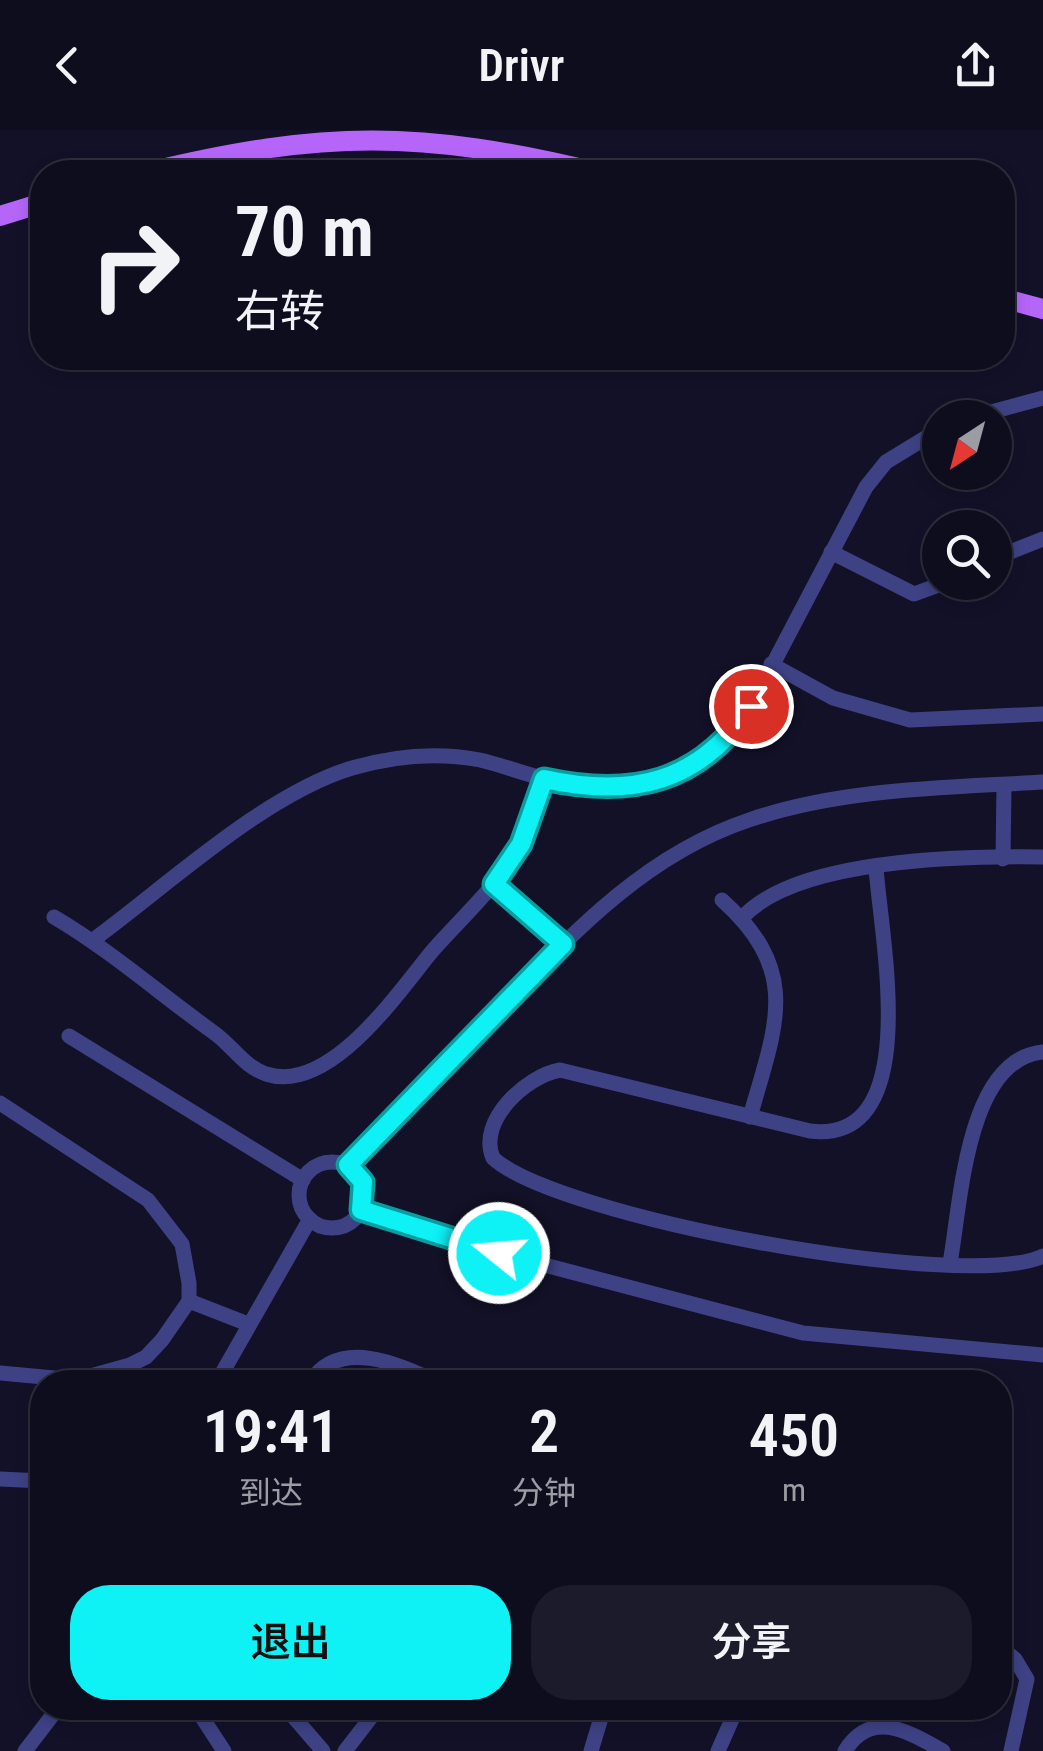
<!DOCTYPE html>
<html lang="zh">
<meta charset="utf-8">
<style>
body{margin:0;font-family:"Roboto Condensed","Noto Sans SC",sans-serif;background:#1c1b2b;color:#f1f3f6;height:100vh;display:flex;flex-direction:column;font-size:38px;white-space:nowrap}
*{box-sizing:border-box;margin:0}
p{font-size:32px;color:#9b9ca4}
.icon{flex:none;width:55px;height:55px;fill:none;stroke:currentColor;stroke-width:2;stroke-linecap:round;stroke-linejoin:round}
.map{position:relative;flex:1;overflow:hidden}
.drawer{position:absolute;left:30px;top:1240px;width:982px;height:350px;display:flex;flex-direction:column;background:#0e0d1e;border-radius:40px;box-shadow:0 5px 15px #0003,0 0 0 2px #2e2d3c}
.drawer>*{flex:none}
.banner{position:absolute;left:30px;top:30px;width:985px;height:210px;border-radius:40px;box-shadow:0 5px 15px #0003,0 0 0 2px #2e2d3c;background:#0e0d1e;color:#f1f3f6;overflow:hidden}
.needle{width:65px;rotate:216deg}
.tools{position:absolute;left:922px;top:270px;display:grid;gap:20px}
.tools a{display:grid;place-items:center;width:90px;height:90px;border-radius:50%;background:#0e0d1e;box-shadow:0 5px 15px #0003,0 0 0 2px #2e2d3c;font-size:50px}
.pin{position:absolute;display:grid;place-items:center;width:85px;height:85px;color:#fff;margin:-42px;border:5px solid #fff;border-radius:50%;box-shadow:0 2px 10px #0007}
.me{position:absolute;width:110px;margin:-55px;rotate:287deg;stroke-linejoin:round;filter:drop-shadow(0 0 8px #0008)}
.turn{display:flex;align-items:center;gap:35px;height:210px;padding:0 40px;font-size:45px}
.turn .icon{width:130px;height:130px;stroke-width:2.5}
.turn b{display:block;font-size:70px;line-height:85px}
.eta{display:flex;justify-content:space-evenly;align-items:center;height:170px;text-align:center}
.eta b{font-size:60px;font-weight:600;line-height:70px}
.action{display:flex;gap:20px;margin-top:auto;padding:20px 40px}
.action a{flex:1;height:115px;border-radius:40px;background:#0ef1f5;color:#111;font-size:40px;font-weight:600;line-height:115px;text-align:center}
.action a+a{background:#1c1b2b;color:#f1f3f6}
header{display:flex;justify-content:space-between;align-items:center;height:130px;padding:0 40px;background:#0e0d1e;font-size:45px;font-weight:600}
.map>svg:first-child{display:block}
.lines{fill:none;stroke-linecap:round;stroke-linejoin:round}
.minor{stroke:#3e4285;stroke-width:15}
.major{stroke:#b566f9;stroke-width:20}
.route-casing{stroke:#099d9f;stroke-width:25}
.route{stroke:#0ef1f5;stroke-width:18}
</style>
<header><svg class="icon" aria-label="back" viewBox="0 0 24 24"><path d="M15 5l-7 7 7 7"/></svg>Drivr<svg class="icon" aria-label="share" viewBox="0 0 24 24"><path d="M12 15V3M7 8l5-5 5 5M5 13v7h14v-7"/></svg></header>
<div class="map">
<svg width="1043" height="1621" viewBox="0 0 1043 1621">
<rect width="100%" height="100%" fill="#131128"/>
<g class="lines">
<!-- minor -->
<g class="minor">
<path d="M969,288L1043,268"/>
<path d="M831,422L914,464L947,452"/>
<path d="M995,428L1043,409"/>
<path d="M771,534L833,568L910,590L1043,584"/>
<path d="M1003,729L1004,655"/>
<path d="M876,737C880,805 926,1015 810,1001L560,940C526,946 477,991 493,1028C556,1087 965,1163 1043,1126"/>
<path d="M494,753L563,813"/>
<path d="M722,770C802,842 776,895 750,987"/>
<path d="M54,787C110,820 160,864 213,902C233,916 243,936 266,944C331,965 400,859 434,819C464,785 500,754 521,713C532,693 538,671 544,649"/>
<path d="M742,788C796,728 965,726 1043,727"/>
<path d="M93,810C168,755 265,664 352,638C393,626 438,622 480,630C502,635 524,644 546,649C628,670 703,648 751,576L866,357L886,332L940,299"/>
<path d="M69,906L303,1050"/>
<path d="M0,973L148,1070L182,1114L189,1153V1171L162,1210L146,1227L130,1235L76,1250L0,1243"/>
<circle cx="332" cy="1065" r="33"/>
<path d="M348,1035C397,984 447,933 497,882C571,805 644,725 749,690C843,658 945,658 1043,652"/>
<path d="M361,1080L499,1123L803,1203L1043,1225"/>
<path d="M950,1133C961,1073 966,929 1043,922"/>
<path d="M189,1171L248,1194"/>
<path d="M217,1252L310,1089"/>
<path d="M310,1252C340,1207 398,1234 437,1252"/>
<path d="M0,1349L42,1351"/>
<path d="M1000,1517L1015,1529L1027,1549L1011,1621"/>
<path d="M196,1578L224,1621"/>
<path d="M286,1578L323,1621"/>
<path d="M25,1621L58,1578"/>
<path d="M345,1621L372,1586"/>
<path d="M591,1621L604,1578"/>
<path d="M718,1621L737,1578"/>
<path d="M845,1621C871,1578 909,1602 943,1621"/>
</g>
<!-- major -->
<g class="major">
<path d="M149,42C323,0 421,0 595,42"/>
<path d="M0,86L42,73"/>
<path d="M1002,168L1043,179"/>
</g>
</g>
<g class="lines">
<defs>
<path id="route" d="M499,1123L361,1080L363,1052L348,1035L563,814L494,754L521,714L544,649C631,668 699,654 751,576"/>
</defs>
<!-- route casing -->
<use href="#route" class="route-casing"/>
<!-- route -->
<use href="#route" class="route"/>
</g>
</svg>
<div class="tools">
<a><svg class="needle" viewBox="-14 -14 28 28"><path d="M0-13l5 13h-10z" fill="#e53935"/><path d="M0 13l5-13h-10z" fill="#9b9ca4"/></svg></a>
<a><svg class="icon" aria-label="search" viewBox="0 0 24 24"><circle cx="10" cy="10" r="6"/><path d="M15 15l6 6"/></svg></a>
</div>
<div class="pin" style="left:751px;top:576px;background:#d93025"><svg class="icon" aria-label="arrive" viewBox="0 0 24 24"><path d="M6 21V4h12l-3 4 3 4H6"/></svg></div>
<svg class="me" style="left:499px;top:1123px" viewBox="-20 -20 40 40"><circle r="17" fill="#0ef1f5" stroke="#fff" stroke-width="3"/><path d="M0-11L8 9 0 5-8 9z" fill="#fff"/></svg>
<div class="banner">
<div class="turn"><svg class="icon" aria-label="right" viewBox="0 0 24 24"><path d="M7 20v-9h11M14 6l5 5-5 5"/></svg><div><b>70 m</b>右转</div></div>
</div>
<section class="drawer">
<div class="eta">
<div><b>19:41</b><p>到达</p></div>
<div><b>2</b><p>分钟</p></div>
<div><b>450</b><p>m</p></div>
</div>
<div class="action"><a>退出</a><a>分享</a></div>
</section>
</div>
